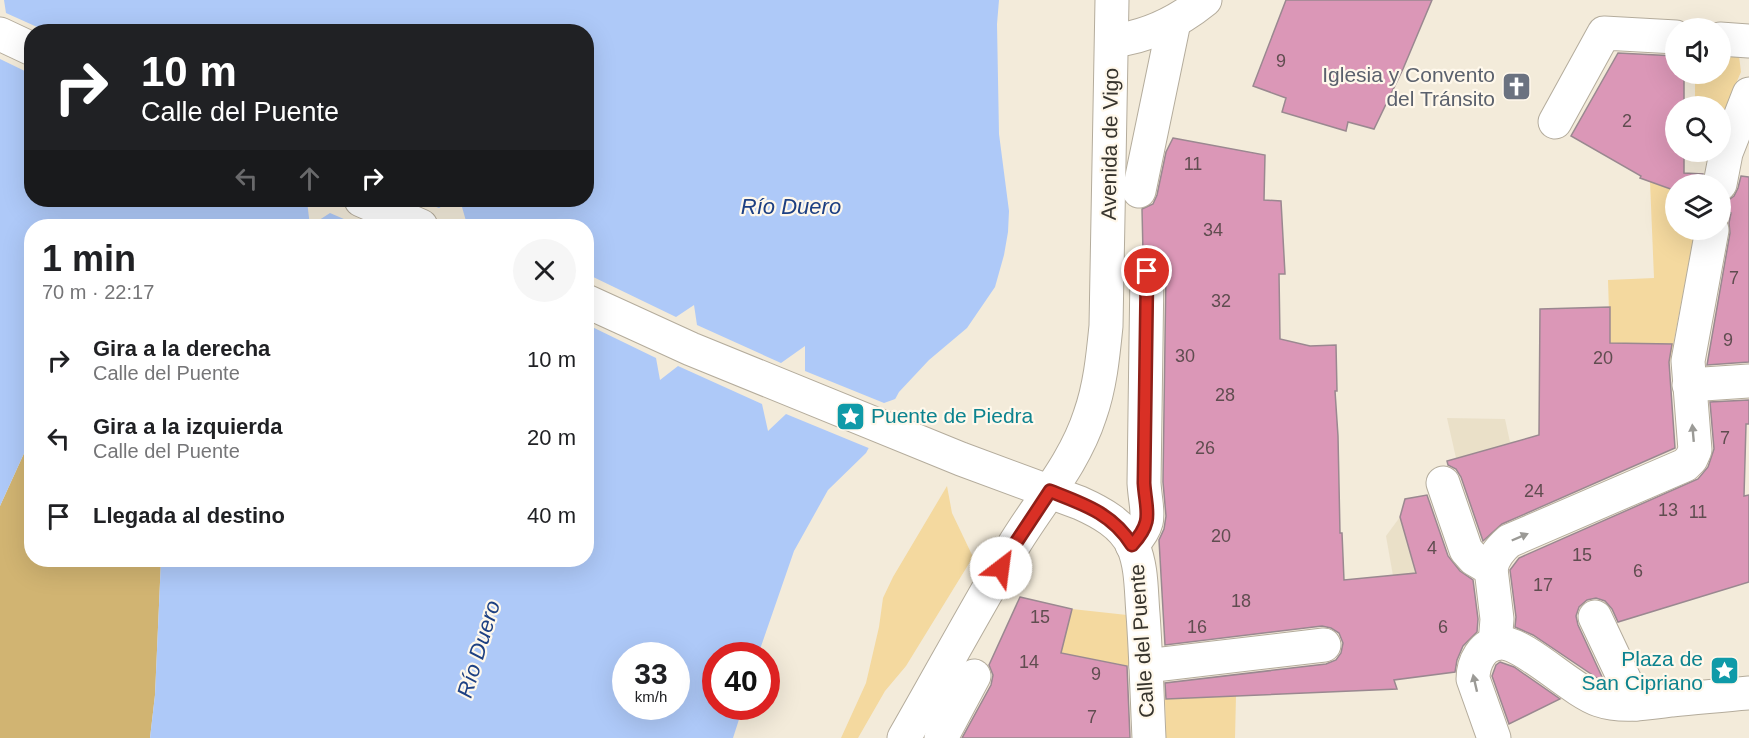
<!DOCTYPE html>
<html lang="es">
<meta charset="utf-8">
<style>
body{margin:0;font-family:Arial,sans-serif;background:#f6f6f6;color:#202124;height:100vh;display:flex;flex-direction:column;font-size:22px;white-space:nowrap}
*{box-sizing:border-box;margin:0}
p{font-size:20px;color:#757577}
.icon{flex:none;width:33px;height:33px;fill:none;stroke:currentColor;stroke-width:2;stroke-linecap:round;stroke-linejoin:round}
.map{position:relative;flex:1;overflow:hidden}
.sheet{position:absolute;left:24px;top:219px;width:570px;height:348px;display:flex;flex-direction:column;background:#fff;border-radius:24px;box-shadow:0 6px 24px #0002}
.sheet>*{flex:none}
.hud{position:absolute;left:24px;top:24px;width:570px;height:183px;border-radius:24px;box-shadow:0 6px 24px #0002;background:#202124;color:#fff;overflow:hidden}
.controls{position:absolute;left:1665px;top:18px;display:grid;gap:12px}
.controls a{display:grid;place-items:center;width:66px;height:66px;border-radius:50%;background:#fff;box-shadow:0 6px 24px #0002;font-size:30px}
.speed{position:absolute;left:612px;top:642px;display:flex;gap:12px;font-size:30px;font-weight:700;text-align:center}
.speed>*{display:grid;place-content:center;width:78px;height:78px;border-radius:50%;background:#fff;box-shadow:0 6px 24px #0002;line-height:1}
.speed small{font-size:15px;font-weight:400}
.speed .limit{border:9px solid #d22;background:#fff;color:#111}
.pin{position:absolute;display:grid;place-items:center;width:51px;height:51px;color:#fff;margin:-26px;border:3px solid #fff;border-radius:50%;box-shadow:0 2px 6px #0007}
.me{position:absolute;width:66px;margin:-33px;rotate:30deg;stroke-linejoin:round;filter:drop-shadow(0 0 4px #0008)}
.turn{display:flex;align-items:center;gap:21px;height:126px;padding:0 18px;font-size:27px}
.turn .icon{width:78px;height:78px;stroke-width:2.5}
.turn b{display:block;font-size:42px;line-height:51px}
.lanes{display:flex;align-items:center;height:57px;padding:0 18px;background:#0003;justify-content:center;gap:30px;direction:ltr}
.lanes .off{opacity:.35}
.round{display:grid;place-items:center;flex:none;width:63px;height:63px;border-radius:32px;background:#f6f6f6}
.head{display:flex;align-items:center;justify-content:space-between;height:102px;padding:0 18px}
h1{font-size:36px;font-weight:800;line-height:45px}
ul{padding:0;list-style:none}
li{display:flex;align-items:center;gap:18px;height:78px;padding:0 18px}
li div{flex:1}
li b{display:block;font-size:22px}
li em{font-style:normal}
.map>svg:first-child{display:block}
.built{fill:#eae0c8}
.green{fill:#f4d99f}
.forest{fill:#d1b472}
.water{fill:#aec9f8;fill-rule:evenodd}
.pier{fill:#f3ebda}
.building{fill:#db97b7;stroke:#9a8890;stroke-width:1.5}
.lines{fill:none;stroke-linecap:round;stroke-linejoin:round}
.street-casing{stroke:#b4ac9c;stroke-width:35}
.secondary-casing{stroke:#b4ac9c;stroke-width:35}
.street{stroke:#fff;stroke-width:33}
.secondary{stroke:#fff;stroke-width:33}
.oneway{fill:#9b9a96}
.route-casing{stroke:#8d1f18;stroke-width:15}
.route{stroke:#d93025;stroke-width:10}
.labels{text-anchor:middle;stroke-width:4.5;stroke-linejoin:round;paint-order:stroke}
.number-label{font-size:18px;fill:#604d50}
.worship-label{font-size:21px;fill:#5b616d;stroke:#fff8eb;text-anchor:end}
.street-label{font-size:21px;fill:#37342d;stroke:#fff8eb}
.culture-label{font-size:21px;fill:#0d838f;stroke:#fff8eb;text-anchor:start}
.water-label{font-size:22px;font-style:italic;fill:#1d4083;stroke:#fff8eb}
</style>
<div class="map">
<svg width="1749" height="738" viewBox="0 0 1749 738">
<rect width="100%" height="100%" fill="#f3ebda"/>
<!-- built -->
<g class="built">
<path d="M1447,418L1505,419L1510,442L1557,434L1456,458Z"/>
<path d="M1400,517L1419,584L1395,587L1386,536Z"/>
</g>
<!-- green -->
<g class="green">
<path d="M1721,55L1739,56L1741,72L1721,118L1720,106H1695V74H1720Z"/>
<path d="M1650,181L1675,191L1676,230H1695L1668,372L1665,344L1610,343L1608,280L1654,278Z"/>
<path d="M947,486L952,513L973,557L906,666L885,691L858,738H841L866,683L879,627L883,598L893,577Z"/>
<path d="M1072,609L1127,615L1129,666L1061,653Z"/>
<path d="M1236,696L1235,738H1166L1165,699Z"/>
</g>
<!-- forest -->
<path class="forest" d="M31,438L32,560H161L155,695L150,738H0V506Z"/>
<!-- water -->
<path class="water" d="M0,0H999L997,24L999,134L1009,211L1008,232L1004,255L995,287L967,328L929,360L899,392L866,453L828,490L794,551L758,655L716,656V706L743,707L733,738H150L155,695L161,560H586V226H32L31,438L0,506ZM32,32H586V200H32ZM626,656H676V706H626Z"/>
<!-- pier -->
<g class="pier">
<path d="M0,0H4L6,13L46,31L32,32L31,74L0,59Z"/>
<path d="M303,200H418L439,208L452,200H460L466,221L479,226H360L330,213L310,226L307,201Z"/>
<path d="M587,270V274L676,317L694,305L697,325L781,363L805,346V371L884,403L898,398L871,449L786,414L768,431L762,404L678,366L660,380L656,358L586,324Z"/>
</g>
<!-- building -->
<g class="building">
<path d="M1286,0H1432L1403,69L1374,129L1348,122L1346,131L1282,112L1286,98L1253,86Z"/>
<path d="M1618,53L1676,56V74H1684V106H1676V152H1684V173L1703,174L1702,184H1676V191L1640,178L1641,176L1571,136Z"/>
<path d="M1173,138L1265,155L1264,200L1281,201L1285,274H1279L1280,339L1310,346L1336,345L1337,391H1335L1338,436L1340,533H1342L1344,580L1416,573L1400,517L1405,499L1427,495L1448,556L1460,571L1473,580L1478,619L1477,632L1463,646L1457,660L1455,672L1394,680L1397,689L1166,699L1165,683L1326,664L1336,660L1341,653L1343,643L1339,633L1331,628L1322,626L1165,645L1159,540L1164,529L1166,516L1163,482L1166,271L1163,261L1157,255L1148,252L1143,253L1142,209L1153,204L1157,195L1166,152Z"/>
<path d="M1741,176L1749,177V362L1707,365L1730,233L1729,223L1731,213L1720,209V202L1727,201L1734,196L1738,188Z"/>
<path d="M1610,307V343L1672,344L1669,362L1675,448L1502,524L1483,541L1461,477L1456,469L1448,465L1447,461L1539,435L1540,309Z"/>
<path d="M1749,400V424H1746L1744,496L1749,495V582L1618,622L1612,609L1605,601L1596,598L1587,600L1579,607L1576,616L1578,625L1603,679L1600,680L1533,635L1515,627L1516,617L1510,570L1519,558L1698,479L1708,467L1714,449L1710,402Z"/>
<path d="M1020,597L1072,609L1061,653L1127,666L1130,738H962L991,685L993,675L989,665Z"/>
<path d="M1500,662L1514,667L1560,699L1509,724L1492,676L1496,665Z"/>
</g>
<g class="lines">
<defs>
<g id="street">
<path d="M0,34L32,49"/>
<path d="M1720,39L1749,41"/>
<path d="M1112,41C1147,37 1178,22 1205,0"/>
<path d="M1555,122L1604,33L1676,37"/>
<path d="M1720,184L1726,153L1749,94"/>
<path d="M1139,191L1174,22"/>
<path d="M361,200L421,226"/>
<path d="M586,301L691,349L961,459L1080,503C1100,512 1123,524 1133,546C1142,567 1141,591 1143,614C1146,655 1147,696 1149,738"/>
<path d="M1689,385L1749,381"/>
<path d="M1443,483L1466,550L1474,559L1491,569"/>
<path d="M1132,545C1154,520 1146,514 1144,483L1147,271"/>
<path d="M1595,617L1636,704"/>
<path d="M1495,644L1497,619L1491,569C1493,557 1500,549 1509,541L1685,465L1691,459L1695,450L1688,361L1712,230"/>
<path d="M1146,666L1324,645"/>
<path d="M941,738L974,676"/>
<path d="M1494,738L1473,679C1473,663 1482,643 1501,643C1525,643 1572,691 1599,700C1622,708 1648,703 1672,700C1697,698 1723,695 1749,693"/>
</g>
<path id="secondary" d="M904,738C940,675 975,611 1012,548C1038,504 1074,465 1090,415C1100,387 1103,356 1106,326L1112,0"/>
</defs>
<!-- street casing -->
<use href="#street" class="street-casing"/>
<!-- secondary casing -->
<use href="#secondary" class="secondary-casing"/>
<!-- street -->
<use href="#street" class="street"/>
<!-- secondary -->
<use href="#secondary" class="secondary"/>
</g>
<!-- one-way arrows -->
<defs><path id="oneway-solid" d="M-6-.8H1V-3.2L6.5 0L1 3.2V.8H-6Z" transform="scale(1.5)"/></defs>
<g class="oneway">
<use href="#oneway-solid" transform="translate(1693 433) rotate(-95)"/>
<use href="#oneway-solid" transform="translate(1520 537) rotate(-23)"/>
<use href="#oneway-solid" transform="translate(1475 683) rotate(-103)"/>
</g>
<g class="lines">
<defs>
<path id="route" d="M1001,568L1013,547L1050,491C1083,504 1112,513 1132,545C1154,521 1146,512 1144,483L1147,271"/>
</defs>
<!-- route casing -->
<use href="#route" class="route-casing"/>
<!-- route -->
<use href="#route" class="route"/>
</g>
<!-- icons -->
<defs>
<symbol id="church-square" viewBox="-11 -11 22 22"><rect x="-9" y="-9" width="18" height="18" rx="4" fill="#6b7280" stroke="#fff8eb"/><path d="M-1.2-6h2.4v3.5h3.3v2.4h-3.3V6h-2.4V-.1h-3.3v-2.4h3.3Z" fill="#fff"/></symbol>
<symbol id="sight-square" viewBox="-11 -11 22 22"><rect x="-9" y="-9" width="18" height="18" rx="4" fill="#0f9aa8" stroke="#fff8eb"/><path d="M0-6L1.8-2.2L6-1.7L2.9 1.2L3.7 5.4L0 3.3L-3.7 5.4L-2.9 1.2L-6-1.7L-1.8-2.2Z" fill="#fff"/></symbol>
</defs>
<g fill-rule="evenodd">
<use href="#church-square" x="1500" y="70" width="33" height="33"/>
<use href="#sight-square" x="834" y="400" width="33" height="33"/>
<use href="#sight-square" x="1708" y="654" width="33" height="33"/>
</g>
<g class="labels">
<!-- number labels -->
<g class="number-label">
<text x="1281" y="67">9</text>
<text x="1627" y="127">2</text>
<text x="1193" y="170">11</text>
<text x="1213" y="236">34</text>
<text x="1734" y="284">7</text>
<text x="1221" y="307">32</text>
<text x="1728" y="346">9</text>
<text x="1185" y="362">30</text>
<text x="1603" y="364">20</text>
<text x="1225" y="401">28</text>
<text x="1725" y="444">7</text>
<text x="1205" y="454">26</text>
<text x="1534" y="497">24</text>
<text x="1668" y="516">13</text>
<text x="1698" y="518">11</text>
<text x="1221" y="542">20</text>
<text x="1432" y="554">4</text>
<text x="1582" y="561">15</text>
<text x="1638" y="577">6</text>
<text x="1543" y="591">17</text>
<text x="1241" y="607">18</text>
<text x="1040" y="623">15</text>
<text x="1197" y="633">16</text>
<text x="1443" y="633">6</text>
<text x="1029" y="668">14</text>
<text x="1096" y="680">9</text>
<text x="1092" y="723">7</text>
</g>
<!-- worship labels -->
<g class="worship-label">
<text x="1495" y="82">Iglesia y Convento<tspan x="1495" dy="24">del Tránsito</tspan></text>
</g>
<!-- street labels -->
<g class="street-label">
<text transform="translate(1110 144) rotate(-89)" y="7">Avenida de Vigo</text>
<text transform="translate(1142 641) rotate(-94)" y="7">Calle del Puente</text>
</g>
<!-- culture labels -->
<g class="culture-label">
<text x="871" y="423">Puente de Piedra</text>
<text x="1703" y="666" text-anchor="end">Plaza de<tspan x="1703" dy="24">San Cipriano</tspan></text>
</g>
<!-- water labels -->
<g class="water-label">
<text x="791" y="214">Río Duero</text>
<text transform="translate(478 649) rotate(-73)" y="8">Río Duero</text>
</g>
</g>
</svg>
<div class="controls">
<a><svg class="icon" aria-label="sound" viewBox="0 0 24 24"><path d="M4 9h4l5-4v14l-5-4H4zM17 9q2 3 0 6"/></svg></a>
<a><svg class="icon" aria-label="search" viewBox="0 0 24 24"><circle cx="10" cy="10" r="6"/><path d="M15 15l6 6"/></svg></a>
<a><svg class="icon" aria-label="layers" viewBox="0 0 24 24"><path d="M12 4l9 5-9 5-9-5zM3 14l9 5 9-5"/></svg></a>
</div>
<div class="speed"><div>33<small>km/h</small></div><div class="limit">40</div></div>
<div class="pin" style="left:1147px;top:271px;background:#d93025"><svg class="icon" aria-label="arrive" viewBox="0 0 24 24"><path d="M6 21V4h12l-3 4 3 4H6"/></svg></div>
<svg class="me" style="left:1001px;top:568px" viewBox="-20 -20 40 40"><circle r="19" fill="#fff"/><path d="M0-13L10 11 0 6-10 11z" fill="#d93025"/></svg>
<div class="hud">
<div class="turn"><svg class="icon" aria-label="right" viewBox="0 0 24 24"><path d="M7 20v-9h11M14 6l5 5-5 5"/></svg><div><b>10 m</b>Calle del Puente</div></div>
<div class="lanes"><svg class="icon off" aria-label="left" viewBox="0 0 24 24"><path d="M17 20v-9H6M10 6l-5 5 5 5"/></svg><svg class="icon off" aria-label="ahead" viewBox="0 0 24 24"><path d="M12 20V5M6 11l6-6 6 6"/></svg><svg class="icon" aria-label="right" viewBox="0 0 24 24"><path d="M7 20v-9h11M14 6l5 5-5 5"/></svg></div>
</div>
<section class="sheet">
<div class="head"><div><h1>1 min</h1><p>70 m · 22:17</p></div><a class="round"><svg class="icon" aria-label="close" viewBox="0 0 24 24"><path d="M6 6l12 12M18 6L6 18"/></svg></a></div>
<ul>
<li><svg class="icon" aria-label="right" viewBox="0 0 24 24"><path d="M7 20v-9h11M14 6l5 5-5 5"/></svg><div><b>Gira a la derecha</b><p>Calle del Puente</p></div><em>10 m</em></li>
<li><svg class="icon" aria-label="left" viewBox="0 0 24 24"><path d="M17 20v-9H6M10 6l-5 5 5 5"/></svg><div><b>Gira a la izquierda</b><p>Calle del Puente</p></div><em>20 m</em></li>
<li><svg class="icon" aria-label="arrive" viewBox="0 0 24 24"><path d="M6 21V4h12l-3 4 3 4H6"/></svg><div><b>Llegada al destino</b></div><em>40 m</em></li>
</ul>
</section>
</div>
